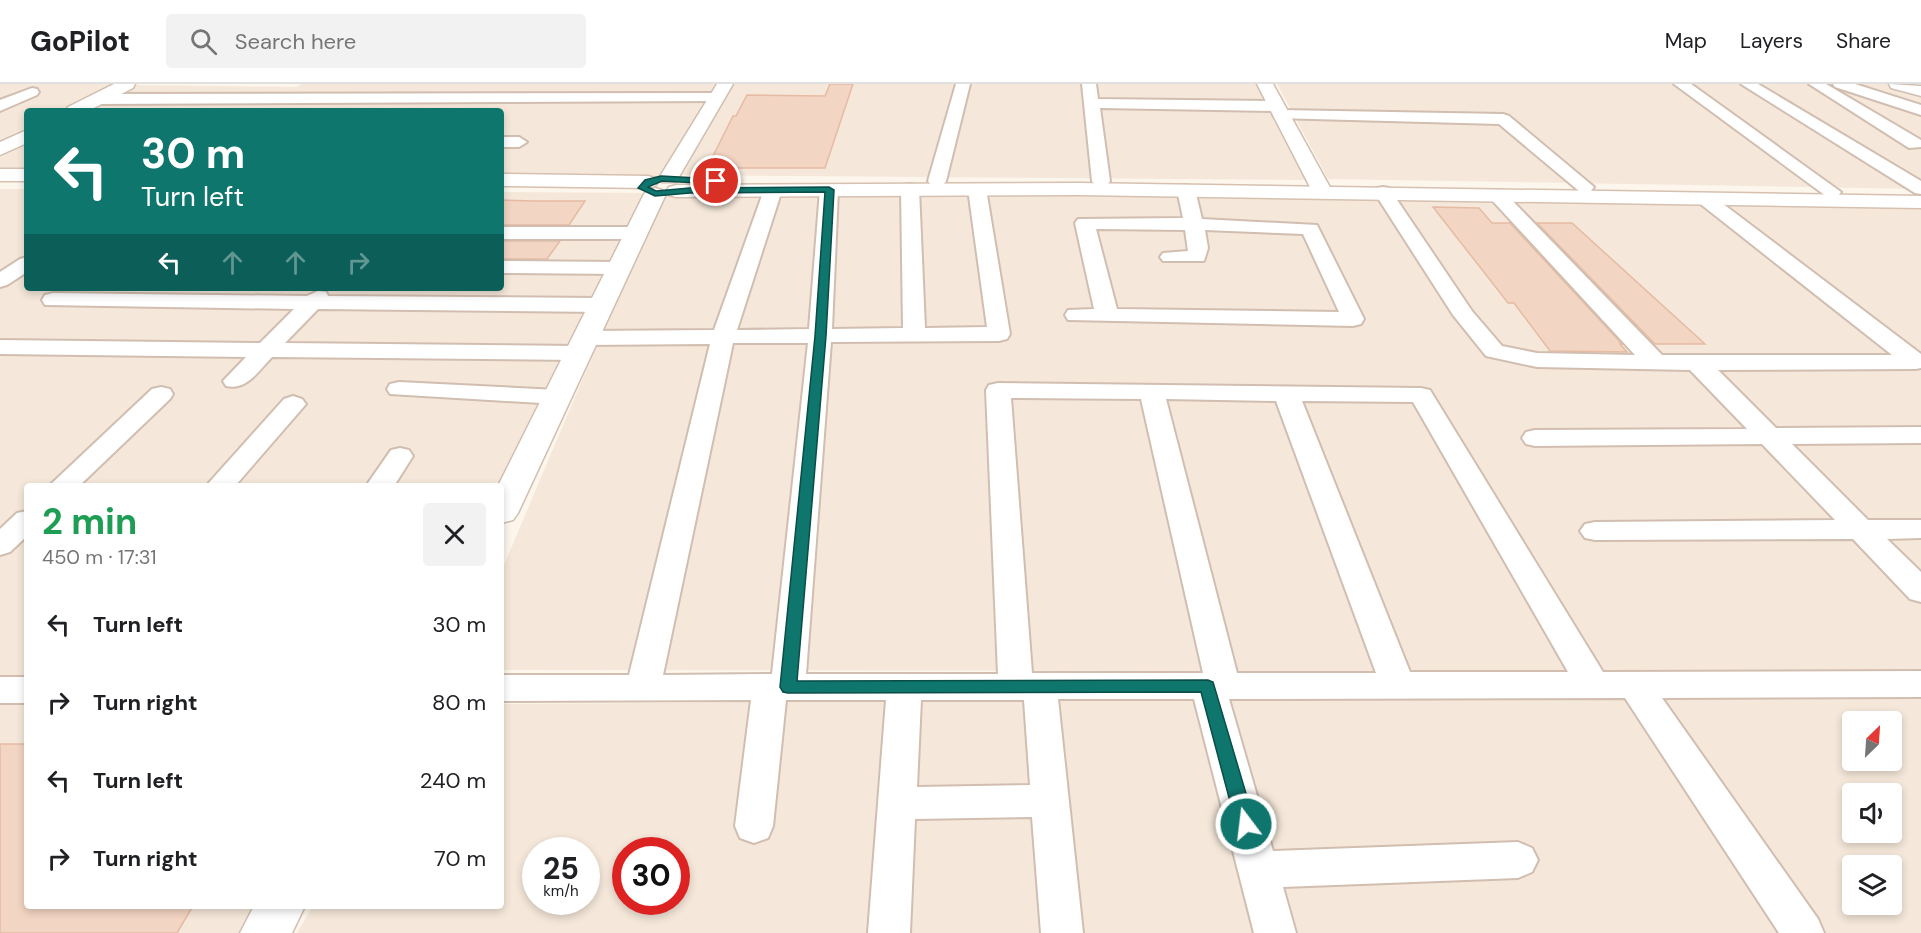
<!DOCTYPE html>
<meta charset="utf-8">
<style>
body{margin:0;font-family:"DM Sans",sans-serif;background:#f2f2f2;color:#202124;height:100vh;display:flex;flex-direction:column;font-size:22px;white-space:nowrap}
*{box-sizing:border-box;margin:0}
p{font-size:20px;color:#757577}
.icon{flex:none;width:33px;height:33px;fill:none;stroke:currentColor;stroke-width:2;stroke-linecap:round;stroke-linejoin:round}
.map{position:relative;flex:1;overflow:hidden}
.details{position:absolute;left:24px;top:399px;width:480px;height:426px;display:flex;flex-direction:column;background:#fff;border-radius:6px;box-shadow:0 3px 9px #0003}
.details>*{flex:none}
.guide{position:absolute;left:24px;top:24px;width:480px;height:183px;border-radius:6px;box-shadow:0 3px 9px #0003;background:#0f766e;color:#fff;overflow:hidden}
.needle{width:39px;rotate:25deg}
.controls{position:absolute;left:1842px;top:627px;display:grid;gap:12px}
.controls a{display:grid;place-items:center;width:60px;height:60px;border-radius:6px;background:#fff;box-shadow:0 3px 9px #0003;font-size:30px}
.speed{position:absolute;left:522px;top:753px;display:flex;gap:12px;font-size:30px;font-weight:700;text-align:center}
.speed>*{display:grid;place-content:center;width:78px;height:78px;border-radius:50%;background:#fff;box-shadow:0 3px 9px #0003;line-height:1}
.speed small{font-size:15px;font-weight:400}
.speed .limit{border:9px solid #d22;background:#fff;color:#111}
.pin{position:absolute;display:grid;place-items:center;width:51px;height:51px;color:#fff;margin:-26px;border:3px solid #fff;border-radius:50%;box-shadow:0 2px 6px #0007}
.me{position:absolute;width:66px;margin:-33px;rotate:345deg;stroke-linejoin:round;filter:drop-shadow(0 0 4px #0008)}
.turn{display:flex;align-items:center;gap:21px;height:126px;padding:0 18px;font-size:27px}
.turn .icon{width:78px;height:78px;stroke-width:2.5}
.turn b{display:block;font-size:42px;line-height:51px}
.lanes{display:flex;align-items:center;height:57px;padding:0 18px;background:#0003;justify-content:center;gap:30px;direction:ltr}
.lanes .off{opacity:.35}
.round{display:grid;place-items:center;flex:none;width:63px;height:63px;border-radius:6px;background:#f2f2f2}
.overview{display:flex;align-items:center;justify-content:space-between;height:102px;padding:0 18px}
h1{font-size:36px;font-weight:700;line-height:45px;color:#1e9e55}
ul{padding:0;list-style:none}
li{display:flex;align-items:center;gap:18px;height:78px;padding:0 18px}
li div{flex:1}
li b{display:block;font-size:22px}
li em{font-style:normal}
header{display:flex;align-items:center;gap:36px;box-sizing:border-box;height:84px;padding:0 30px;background:#fff;border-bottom:2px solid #e0e0e0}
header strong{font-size:28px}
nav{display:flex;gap:33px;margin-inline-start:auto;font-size:21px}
.search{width:420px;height:54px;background:#f2f2f2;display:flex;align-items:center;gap:15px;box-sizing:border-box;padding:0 21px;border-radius:6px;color:#757577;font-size:22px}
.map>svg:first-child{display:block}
.residential{fill:#f5e8da;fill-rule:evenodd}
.building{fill:#f3d5c3;stroke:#e6bba3;stroke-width:1.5}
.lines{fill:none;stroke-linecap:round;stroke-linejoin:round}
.minor-casing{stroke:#d1beb0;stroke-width:4}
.tertiary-casing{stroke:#d1beb0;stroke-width:3}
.secondary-casing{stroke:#d6c0b0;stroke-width:3}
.minor{fill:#fff;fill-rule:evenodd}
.tertiary{fill:#fff;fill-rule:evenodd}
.secondary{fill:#fff;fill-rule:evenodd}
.route{fill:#0f766e;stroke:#0a4d48;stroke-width:1.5}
</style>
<header>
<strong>GoPilot</strong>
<div class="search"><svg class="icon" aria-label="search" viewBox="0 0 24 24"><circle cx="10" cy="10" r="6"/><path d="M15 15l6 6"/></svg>Search here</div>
<nav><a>Map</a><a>Layers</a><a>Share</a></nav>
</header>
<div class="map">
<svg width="1921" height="849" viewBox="0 0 1921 849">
<rect width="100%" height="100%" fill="#fdf6ec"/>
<!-- residential -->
<g class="residential">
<path d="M0,0H123L71,27H27V50L0,63Z"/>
<path d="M302,0H717L659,93L501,92V27H80L130,1L296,3Z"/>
<path d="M733,0H1259L1308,96L682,91Z"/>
<path d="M1277,0H1888L1921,10V105L1328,95Z"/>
<path d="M27,55V88H0V69Z"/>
<path d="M0,105H27V204H501V108L639,109L649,112L501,402H27V594H0Z"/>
<path d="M1089,107L1921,121V588L501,586V488L660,112L673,110Z"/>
<path d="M1921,610V849H297L313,822H501V620ZM1852,638H1892V676H1852ZM1852,710H1892V748H1852ZM536,766H586V818H536ZM626,766H676V818H626ZM1852,782H1892V820H1852Z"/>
<path d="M0,619H27V822H262L245,849H0Z"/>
</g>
<!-- building -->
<g class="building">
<path d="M830,0H853L825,84H707L733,32H736L747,11L825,12Z"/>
<path d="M501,116L535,117H585L569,141H501Z"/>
<path d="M1433,123L1479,124L1492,139H1510L1622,260H1620L1627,268L1550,267L1514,219H1508Z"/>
<path d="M1537,139H1572L1705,260H1655Z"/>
<path d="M501,157H560L547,175H501Z"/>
<path d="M0,660H27V822H193L177,849H0Z"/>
</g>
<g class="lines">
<defs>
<g id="minor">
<path d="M956,0H970L946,97L943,101H931L928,97Z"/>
<path d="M1082,0H1096L1098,15L1276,17L1284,22L1276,27L1100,24L1110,97L1107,101H1095L1092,97Z"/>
<path d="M1674,0H1691L1841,108L1838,112H1826Z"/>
<path d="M1741,0H1758L1921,97V110L1915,109Z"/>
<path d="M1809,0H1826L1921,56V63L1909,64Z"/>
<path d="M1833,0H1855L1921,21V31L1835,3Z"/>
<path d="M32,4L37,5L39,8L37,11L0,27V16Z"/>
<path d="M716,9L721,11L724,14L721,17L98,20L90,15L98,10Z"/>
<path d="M1281,26L1503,30L1509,32L1594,103L1591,107H1579L1499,40L1275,34L1273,31Z"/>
<path d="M501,53H519L527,58L519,63H501Z"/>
<path d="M910,100L916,101L919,105L925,244L987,243L968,105L971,101H983L986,105L1010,250L1007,255L999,257L831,258L806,590H998L986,306L989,301L998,299L1421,304L1430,306L1603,588L1921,587V613L1662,614L1818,835L1824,849H1779L1625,614L1229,615L1273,767L1518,758L1532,764L1538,776L1532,788L1518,794L1283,803L1296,849H1254L1194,615H1058L1083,849H1041L1032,733L915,735L910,849H868L886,616H786L773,742L768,754L754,759L740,754L735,742L751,616L501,617V591H629L710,260L585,261L577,259L574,254L577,249L585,247L714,246L764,106L767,102H779L782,106L737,246L809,245L820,106L823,102H835L838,106L832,245L903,244L901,105L904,101ZM733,259H808L772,590L663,591ZM1011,314L1141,315L1203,589H1032ZM1166,315L1276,317L1376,589H1237ZM1302,317L1413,318L1568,588H1410ZM921,616H1024L1030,701L917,703Z"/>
<path d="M1186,101L1192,102L1195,106L1202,135L1317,141L1364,235L1361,240L1353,242L1068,236L1065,231L1068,226L1094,225L1075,139L1078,135L1183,134L1177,106L1180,102ZM1096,145L1185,146L1188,167L1163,169L1160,173L1163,177H1204L1208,164L1205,146L1303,150L1339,228L1117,225Z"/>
<path d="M1383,103L1389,104L1472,227L1502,262L1537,269L1635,271L1490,114L1487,110L1490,106H1502L1662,271H1892L1698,118L1695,114L1698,110H1710L1921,270V284L1916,285L1718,286L1776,344L1921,343V359L1792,360L1868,436H1921V454L1887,455L1921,488V518L1910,515L1853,455L1595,456L1585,454L1580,447L1585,440L1595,438L1835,436L1762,360L1535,362L1526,360L1522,354L1526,348L1535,346L1747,345L1690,286L1537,283L1486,272L1453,231L1374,108L1377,104Z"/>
<path d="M501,143H636L643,145L646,149L643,153L636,155H501Z"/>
<path d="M27,173V188L7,201L0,203V188L20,175Z"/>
<path d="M501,177L619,178L626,180L629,184L626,188L619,190L501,189Z"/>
<path d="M318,207L326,208L328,212L601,214L609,216L612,221L609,226L601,228L318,225L285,259L578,262L586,264L590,269L586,274L578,276L272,273C259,286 247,307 226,302L223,297L246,273L0,270V256L260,259L294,225L45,221L42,216L45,211L53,209L307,212Z"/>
<path d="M399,298L557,306L566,308L569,313L566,318L557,320L390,310L387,305L390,300Z"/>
<path d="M161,303L170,305L173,310L170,315L79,402H49L152,305Z"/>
<path d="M293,312L302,315L306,320L235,402H206L284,315Z"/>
<path d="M400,364L409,366L413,372L394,402H366L391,366Z"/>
<path d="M27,427V452L10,468L0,471V445L17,429Z"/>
<rect x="0" y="593" width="27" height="26"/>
</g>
<g id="tertiary">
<path d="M114,0H135L133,4L88,27H65L68,23Z"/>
<path d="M717,0H733L676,98H662L659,94Z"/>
<path d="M1257,0H1273L1332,107L1329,111L1322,113L1315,111L1312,107Z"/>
<path d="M1889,0L1921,2V12L1891,4Z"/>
<path d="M27,46V59L0,71V58Z"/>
<path d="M655,104L662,106L666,110L518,429L513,436L501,439V402H498L644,110L648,106Z"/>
<path d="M254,822H305L292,849H240Z"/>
</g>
<g id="secondary">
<rect x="0" y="85" width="27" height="12"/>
<path d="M501,90L648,92L655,94L658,98L655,102L648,104L501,102Z"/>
<path d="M1079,99L1921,112V124L1079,111L676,113L669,111L666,107L669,103L676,101Z"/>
</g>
</defs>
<!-- minor casing -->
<use href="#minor" class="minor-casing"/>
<!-- tertiary casing -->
<use href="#tertiary" class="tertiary-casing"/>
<!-- secondary casing -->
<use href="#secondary" class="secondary-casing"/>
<!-- minor -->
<use href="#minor" class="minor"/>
<!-- tertiary -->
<use href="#tertiary" class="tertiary"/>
<!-- secondary -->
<use href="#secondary" class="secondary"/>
</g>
<!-- route -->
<path class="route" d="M661,92L716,95L720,97L716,100L662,97L648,103L656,107L690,104L829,103L834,106L826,252L797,597L1208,596L1213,598L1255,740L1252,746L1246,748L1239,746L1236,740L1201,608L788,609L783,608L780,603L815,252L825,108L690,109L655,112L638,104L645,96Z"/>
</svg>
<div class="controls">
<a><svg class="needle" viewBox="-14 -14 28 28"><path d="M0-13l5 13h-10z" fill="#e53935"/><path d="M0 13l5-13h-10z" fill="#757577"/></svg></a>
<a><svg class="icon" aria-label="sound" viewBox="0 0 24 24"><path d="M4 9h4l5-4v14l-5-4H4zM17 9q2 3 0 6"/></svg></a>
<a><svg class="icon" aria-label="layers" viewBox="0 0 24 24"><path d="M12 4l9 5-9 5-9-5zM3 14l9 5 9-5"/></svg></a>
</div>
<div class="speed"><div>25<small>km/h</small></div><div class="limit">30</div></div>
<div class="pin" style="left:716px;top:97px;background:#d93025"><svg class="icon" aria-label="arrive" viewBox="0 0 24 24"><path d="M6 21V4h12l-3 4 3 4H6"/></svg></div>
<svg class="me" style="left:1246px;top:740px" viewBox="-20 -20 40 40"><circle r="17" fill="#0f766e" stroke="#fff" stroke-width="3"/><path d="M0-11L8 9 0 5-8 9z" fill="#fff"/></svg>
<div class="guide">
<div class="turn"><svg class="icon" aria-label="left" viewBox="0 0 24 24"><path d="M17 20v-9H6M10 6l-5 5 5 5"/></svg><div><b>30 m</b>Turn left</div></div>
<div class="lanes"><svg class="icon" aria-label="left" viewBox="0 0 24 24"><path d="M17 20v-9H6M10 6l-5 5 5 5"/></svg><svg class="icon off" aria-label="ahead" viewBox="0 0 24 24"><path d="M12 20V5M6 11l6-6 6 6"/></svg><svg class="icon off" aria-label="ahead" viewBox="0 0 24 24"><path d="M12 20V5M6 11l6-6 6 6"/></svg><svg class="icon off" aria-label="right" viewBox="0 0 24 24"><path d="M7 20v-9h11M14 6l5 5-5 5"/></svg></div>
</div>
<section class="details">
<div class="overview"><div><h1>2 min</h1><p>450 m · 17:31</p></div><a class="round"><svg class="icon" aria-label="close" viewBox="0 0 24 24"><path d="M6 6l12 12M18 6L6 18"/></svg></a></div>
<ul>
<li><svg class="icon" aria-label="left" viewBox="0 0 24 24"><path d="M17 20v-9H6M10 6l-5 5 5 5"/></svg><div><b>Turn left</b></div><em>30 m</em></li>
<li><svg class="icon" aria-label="right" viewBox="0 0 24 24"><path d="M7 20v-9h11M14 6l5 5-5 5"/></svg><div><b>Turn right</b></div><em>80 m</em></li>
<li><svg class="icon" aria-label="left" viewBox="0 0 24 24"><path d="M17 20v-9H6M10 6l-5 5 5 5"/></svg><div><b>Turn left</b></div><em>240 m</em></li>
<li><svg class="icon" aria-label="right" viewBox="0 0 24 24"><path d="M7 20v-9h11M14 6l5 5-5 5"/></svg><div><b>Turn right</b></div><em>70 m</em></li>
</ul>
</section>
</div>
